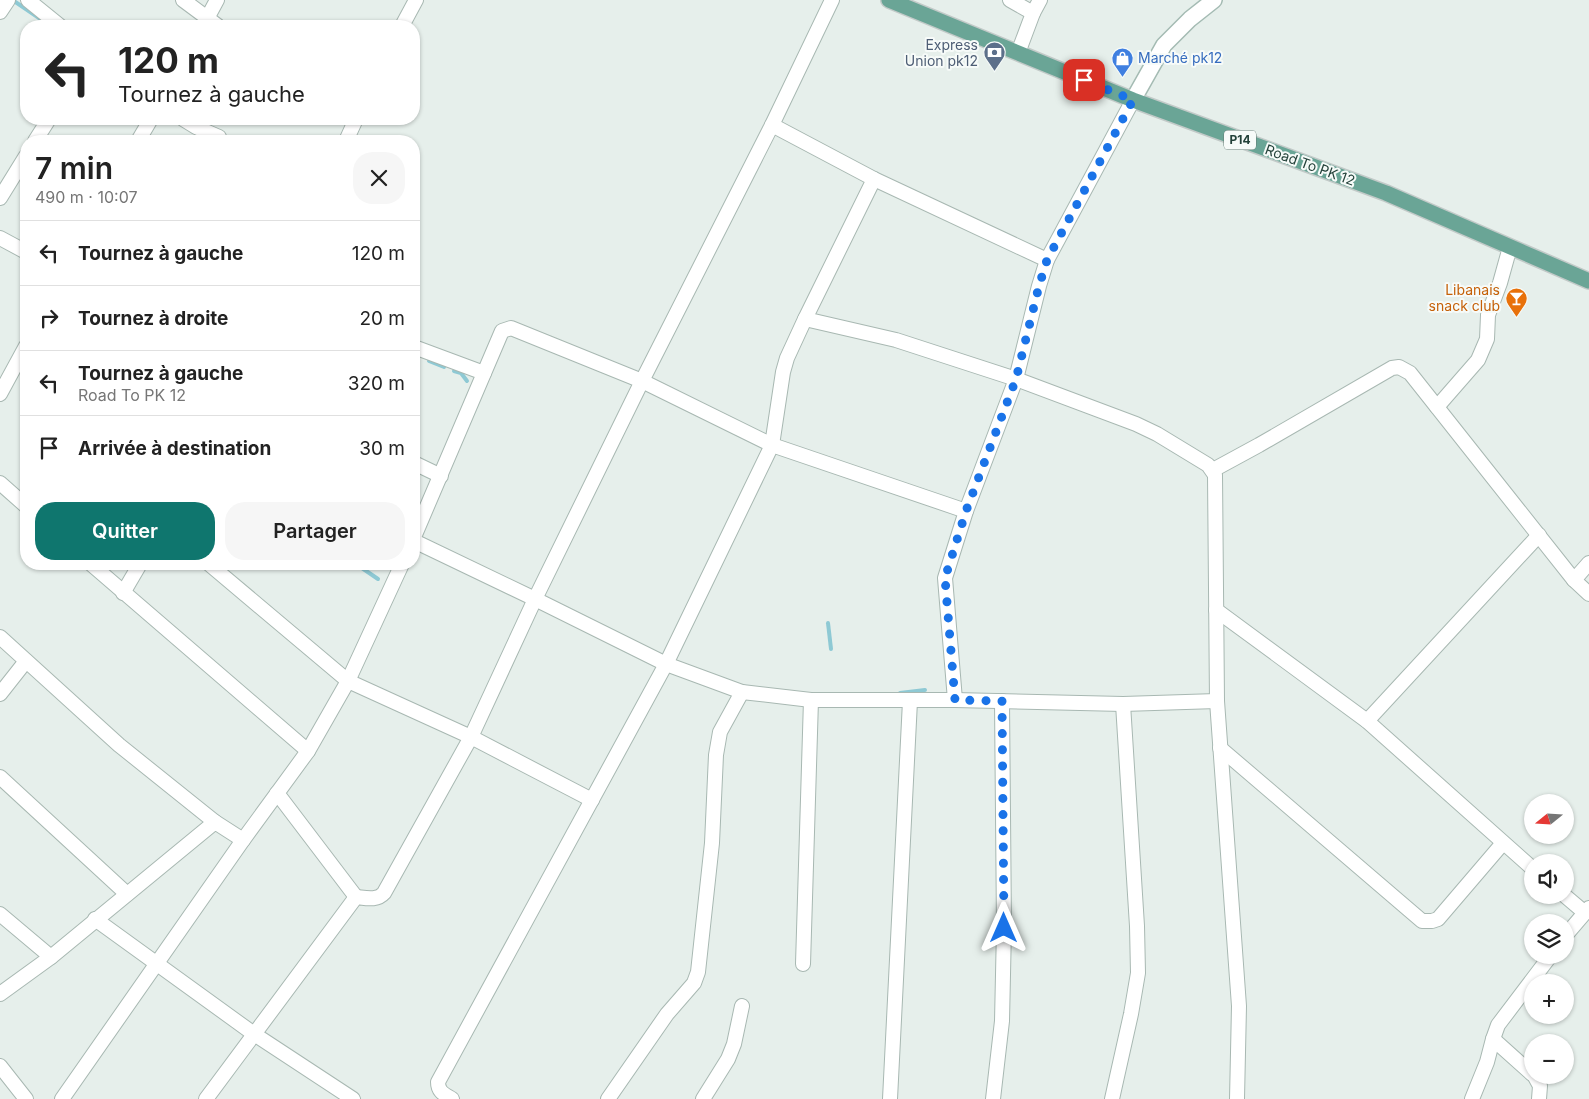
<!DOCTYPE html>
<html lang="fr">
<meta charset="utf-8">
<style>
body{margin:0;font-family:Inter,sans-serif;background:#f6f6f6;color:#222;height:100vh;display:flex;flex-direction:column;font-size:19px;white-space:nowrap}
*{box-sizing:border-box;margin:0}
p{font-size:16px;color:#767676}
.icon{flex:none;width:28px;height:28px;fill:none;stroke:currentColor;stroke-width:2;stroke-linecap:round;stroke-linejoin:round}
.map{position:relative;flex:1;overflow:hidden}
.side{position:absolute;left:20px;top:135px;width:400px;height:435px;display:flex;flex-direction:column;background:#fff;border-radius:20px;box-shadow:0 1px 4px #0004}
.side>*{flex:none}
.guide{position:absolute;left:20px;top:20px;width:400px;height:105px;border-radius:20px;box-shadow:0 1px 4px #0004;background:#fff;color:#222;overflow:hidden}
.needle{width:32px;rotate:252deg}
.buttons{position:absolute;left:1524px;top:794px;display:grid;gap:10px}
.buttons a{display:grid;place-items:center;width:50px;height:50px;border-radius:50%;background:#fff;box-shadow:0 1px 4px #0004;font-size:25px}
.pin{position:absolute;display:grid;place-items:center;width:42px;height:42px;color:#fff;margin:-21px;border-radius:10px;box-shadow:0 2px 8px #0006}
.me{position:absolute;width:55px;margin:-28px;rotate:0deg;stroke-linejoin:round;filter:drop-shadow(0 0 4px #0008)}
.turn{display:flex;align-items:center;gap:18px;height:105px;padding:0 15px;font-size:22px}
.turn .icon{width:65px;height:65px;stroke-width:2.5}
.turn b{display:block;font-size:35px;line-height:42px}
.round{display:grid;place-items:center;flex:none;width:52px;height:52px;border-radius:20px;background:#f6f6f6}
.overview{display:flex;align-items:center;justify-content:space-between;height:85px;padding:0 15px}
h1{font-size:30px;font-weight:600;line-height:38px}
.button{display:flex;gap:10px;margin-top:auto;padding:10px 15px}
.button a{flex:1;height:58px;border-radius:20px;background:#0f766e;color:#fff;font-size:20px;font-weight:600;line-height:58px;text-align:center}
.button a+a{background:#f6f6f6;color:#222}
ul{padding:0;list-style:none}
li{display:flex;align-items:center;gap:15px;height:65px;padding:0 15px;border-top:1px solid #e0e0e0}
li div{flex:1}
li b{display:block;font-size:19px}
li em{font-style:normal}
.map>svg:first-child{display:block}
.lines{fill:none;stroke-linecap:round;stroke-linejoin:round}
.stream{stroke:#8ec9d4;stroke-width:4}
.minor-casing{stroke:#a8b8b2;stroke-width:16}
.secondary-casing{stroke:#a4bbb3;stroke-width:18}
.primary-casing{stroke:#c2cac8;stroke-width:18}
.minor{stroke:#fff;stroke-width:14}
.secondary{stroke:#fff;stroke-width:15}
.primary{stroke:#6aa596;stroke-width:15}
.route{stroke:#1a73e8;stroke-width:9;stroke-dasharray:0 16.2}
.labels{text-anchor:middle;stroke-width:4;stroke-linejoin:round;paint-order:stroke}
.shield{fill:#f7fbf9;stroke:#637a73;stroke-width:1}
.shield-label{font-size:12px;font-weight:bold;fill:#24423a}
.service-label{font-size:14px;fill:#4e5e75;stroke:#f7fbf9;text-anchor:end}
.shop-label{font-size:14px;fill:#366cbe;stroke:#f7fbf9;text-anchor:start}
.street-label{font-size:14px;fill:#24423a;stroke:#f7fbf9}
.food-label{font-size:14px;fill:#c56008;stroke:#f7fbf9;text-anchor:end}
</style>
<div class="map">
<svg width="1589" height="1099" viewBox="0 0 1589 1099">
<rect width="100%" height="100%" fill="#e6efeb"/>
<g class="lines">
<!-- stream -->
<g class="stream">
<path d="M14,1L42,20"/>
<path d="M429,361L444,367"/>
<path d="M454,371L461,373L467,381"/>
<path d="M356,564L378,579"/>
<path d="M828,623L831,649"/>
<path d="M900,693L925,690"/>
</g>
<defs>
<g id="minor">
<path d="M28,0L60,26"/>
<path d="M183,0L218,26"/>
<path d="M1010,0L1033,13L1018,53"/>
<path d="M0,12L8,0"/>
<path d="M1033,13L1040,0"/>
<path d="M203,26L217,0"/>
<path d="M402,26L416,0"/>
<path d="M183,119L196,127L219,137"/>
<path d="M772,125L874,179L1047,260"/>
<path d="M35,141L49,119"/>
<path d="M138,141L151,119"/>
<path d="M346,141L356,119"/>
<path d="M0,198L26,156"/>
<path d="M0,238L26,252"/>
<path d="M805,319L896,340L1016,379L1136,424L1157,434L1208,465L1215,475L1217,701L1239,1006L1237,1099"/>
<path d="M414,347L484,373"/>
<path d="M0,394L26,346"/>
<path d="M1437,407L1478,360L1487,339L1488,315L1500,283L1510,247"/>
<path d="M414,463L441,476"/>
<path d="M1213,470L1259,445L1392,368L1399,367L1410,373L1574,580L1589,594"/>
<path d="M0,483L26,506"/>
<path d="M414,537L502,331L511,328L642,381L772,445L783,372L787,358L805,319L874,179"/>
<path d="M414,541L535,599L666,664L742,692L811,700H955L1123,704L1217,701"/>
<path d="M91,564L308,751"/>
<path d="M209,564L348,681L471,737L592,800"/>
<path d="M1574,580L1589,563"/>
<path d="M123,593L140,564"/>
<path d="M1216,610L1367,721L1532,868"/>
<path d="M0,637L119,745L215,822"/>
<path d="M0,694L26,661"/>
<path d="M955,700L945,578L966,511L1016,379L1039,286L1047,260L1133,100"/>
<path d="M1367,721L1539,535"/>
<path d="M1220,748L1422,921H1432L1438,919L1503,843"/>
<path d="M0,777L127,894"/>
<path d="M277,793L356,897"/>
<path d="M1564,895L1584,912"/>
<path d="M0,914L51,957"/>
<path d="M95,919L254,1034L353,1099"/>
<path d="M1565,936L1589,908"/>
<path d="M803,964L811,700"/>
<path d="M0,994L51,957L215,822L243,840L308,751L348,681L402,564"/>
<path d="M1493,1039L1532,1074"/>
<path d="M0,1066L26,1099"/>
<path d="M1534,1075L1540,1086L1539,1099"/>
<path d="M62,1099L243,840"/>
<path d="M206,1099L356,897C366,898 377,901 384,893L471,737L535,599L642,381L772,125L832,0"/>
<path d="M452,1099C444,1094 438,1092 438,1082L666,664L772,445L966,511"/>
<path d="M608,1099L667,1014L694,983L698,972L712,843L716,755L720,732L742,692"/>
<path d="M703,1099L728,1059L734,1044L742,1006"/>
<path d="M890,1099L910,701"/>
<path d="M993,1099L1002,1021L1004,928L1002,701"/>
<path d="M1112,1099L1131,1014L1138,973L1137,926L1123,704"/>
<path d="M1472,1099L1487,1062L1493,1039L1498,1025L1551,955"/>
</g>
<path id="secondary" d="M1133,100L1164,45L1190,19L1214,0"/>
<path id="primary" d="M889,0L1133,100L1386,193L1589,281"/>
</defs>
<!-- minor casing -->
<use href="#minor" class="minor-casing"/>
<!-- secondary casing -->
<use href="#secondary" class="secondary-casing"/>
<!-- primary casing -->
<use href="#primary" class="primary-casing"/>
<!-- minor -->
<use href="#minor" class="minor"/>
<!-- secondary -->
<use href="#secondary" class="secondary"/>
<!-- primary -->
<use href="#primary" class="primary"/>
</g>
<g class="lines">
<!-- route -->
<path class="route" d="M1004,928L1002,701L955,700L945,578L966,511L1016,379L1039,286L1047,260L1133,100L1084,80"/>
</g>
<!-- icons -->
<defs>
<symbol id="bank-pin" viewBox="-11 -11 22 30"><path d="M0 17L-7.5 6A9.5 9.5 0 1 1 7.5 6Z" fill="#5c6f8a" stroke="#f7fbf9"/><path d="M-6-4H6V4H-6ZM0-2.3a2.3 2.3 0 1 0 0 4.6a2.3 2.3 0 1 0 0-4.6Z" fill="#fff"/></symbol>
<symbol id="shop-pin" viewBox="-11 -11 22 30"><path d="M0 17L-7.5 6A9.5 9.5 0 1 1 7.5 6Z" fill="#3f7fe0" stroke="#f7fbf9"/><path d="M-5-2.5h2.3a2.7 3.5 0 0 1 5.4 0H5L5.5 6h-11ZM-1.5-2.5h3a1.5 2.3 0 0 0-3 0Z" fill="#fff"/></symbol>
<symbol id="bar-pin" viewBox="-11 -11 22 30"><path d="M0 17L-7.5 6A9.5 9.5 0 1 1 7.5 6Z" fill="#e8710a" stroke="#f7fbf9"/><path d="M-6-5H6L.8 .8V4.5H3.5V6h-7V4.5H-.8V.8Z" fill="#fff"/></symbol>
</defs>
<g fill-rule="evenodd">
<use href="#bank-pin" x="982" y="40" width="25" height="34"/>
<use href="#shop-pin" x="1110" y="46" width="25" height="34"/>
<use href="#bar-pin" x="1504" y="286" width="25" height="34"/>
</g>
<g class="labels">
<!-- shield labels -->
<rect class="shield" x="1224" y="130.5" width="32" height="19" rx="4"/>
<g class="shield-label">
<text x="1240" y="144">P14</text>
</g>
<!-- service labels -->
<g class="service-label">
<text x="978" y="50">Express<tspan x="978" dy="16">Union pk12</tspan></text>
</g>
<!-- shop labels -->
<g class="shop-label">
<text x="1138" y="63">Marché pk12</text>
</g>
<!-- street labels -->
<g class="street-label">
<text transform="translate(1310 165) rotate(20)" y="5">Road To PK 12</text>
</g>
<!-- food labels -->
<g class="food-label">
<text x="1500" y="295">Libanais<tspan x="1500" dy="16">snack club</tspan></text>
</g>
</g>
</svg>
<div class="buttons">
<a><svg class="needle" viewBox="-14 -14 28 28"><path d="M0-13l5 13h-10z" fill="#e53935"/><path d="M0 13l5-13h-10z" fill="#767676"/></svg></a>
<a><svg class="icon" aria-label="sound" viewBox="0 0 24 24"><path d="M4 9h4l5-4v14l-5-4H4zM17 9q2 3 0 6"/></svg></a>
<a><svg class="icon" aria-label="layers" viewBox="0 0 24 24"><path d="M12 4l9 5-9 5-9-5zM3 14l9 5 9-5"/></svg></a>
<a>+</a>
<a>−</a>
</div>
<div class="pin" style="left:1084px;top:80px;background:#d93025"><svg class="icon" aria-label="arrive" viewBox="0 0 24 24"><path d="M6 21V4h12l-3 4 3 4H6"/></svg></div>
<svg class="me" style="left:1004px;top:928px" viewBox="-20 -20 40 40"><path d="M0-17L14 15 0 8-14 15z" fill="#1a73e8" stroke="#fff" stroke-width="4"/></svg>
<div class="guide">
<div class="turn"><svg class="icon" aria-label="left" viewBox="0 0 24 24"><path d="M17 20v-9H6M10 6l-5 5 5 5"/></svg><div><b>120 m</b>Tournez à gauche</div></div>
</div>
<section class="side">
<div class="overview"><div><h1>7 min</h1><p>490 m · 10:07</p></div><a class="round"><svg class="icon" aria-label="close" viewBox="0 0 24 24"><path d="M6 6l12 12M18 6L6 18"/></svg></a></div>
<ul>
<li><svg class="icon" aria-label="left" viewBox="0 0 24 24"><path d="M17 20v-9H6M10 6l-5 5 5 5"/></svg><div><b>Tournez à gauche</b></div><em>120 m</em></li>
<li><svg class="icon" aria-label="right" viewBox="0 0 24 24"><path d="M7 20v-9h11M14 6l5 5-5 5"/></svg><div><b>Tournez à droite</b></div><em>20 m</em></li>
<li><svg class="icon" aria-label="left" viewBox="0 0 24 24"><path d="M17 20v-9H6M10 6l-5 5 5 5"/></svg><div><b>Tournez à gauche</b><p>Road To PK 12</p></div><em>320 m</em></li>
<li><svg class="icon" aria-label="arrive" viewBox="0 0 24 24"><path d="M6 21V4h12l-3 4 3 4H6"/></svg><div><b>Arrivée à destination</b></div><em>30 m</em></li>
</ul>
<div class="button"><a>Quitter</a><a>Partager</a></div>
</section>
</div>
